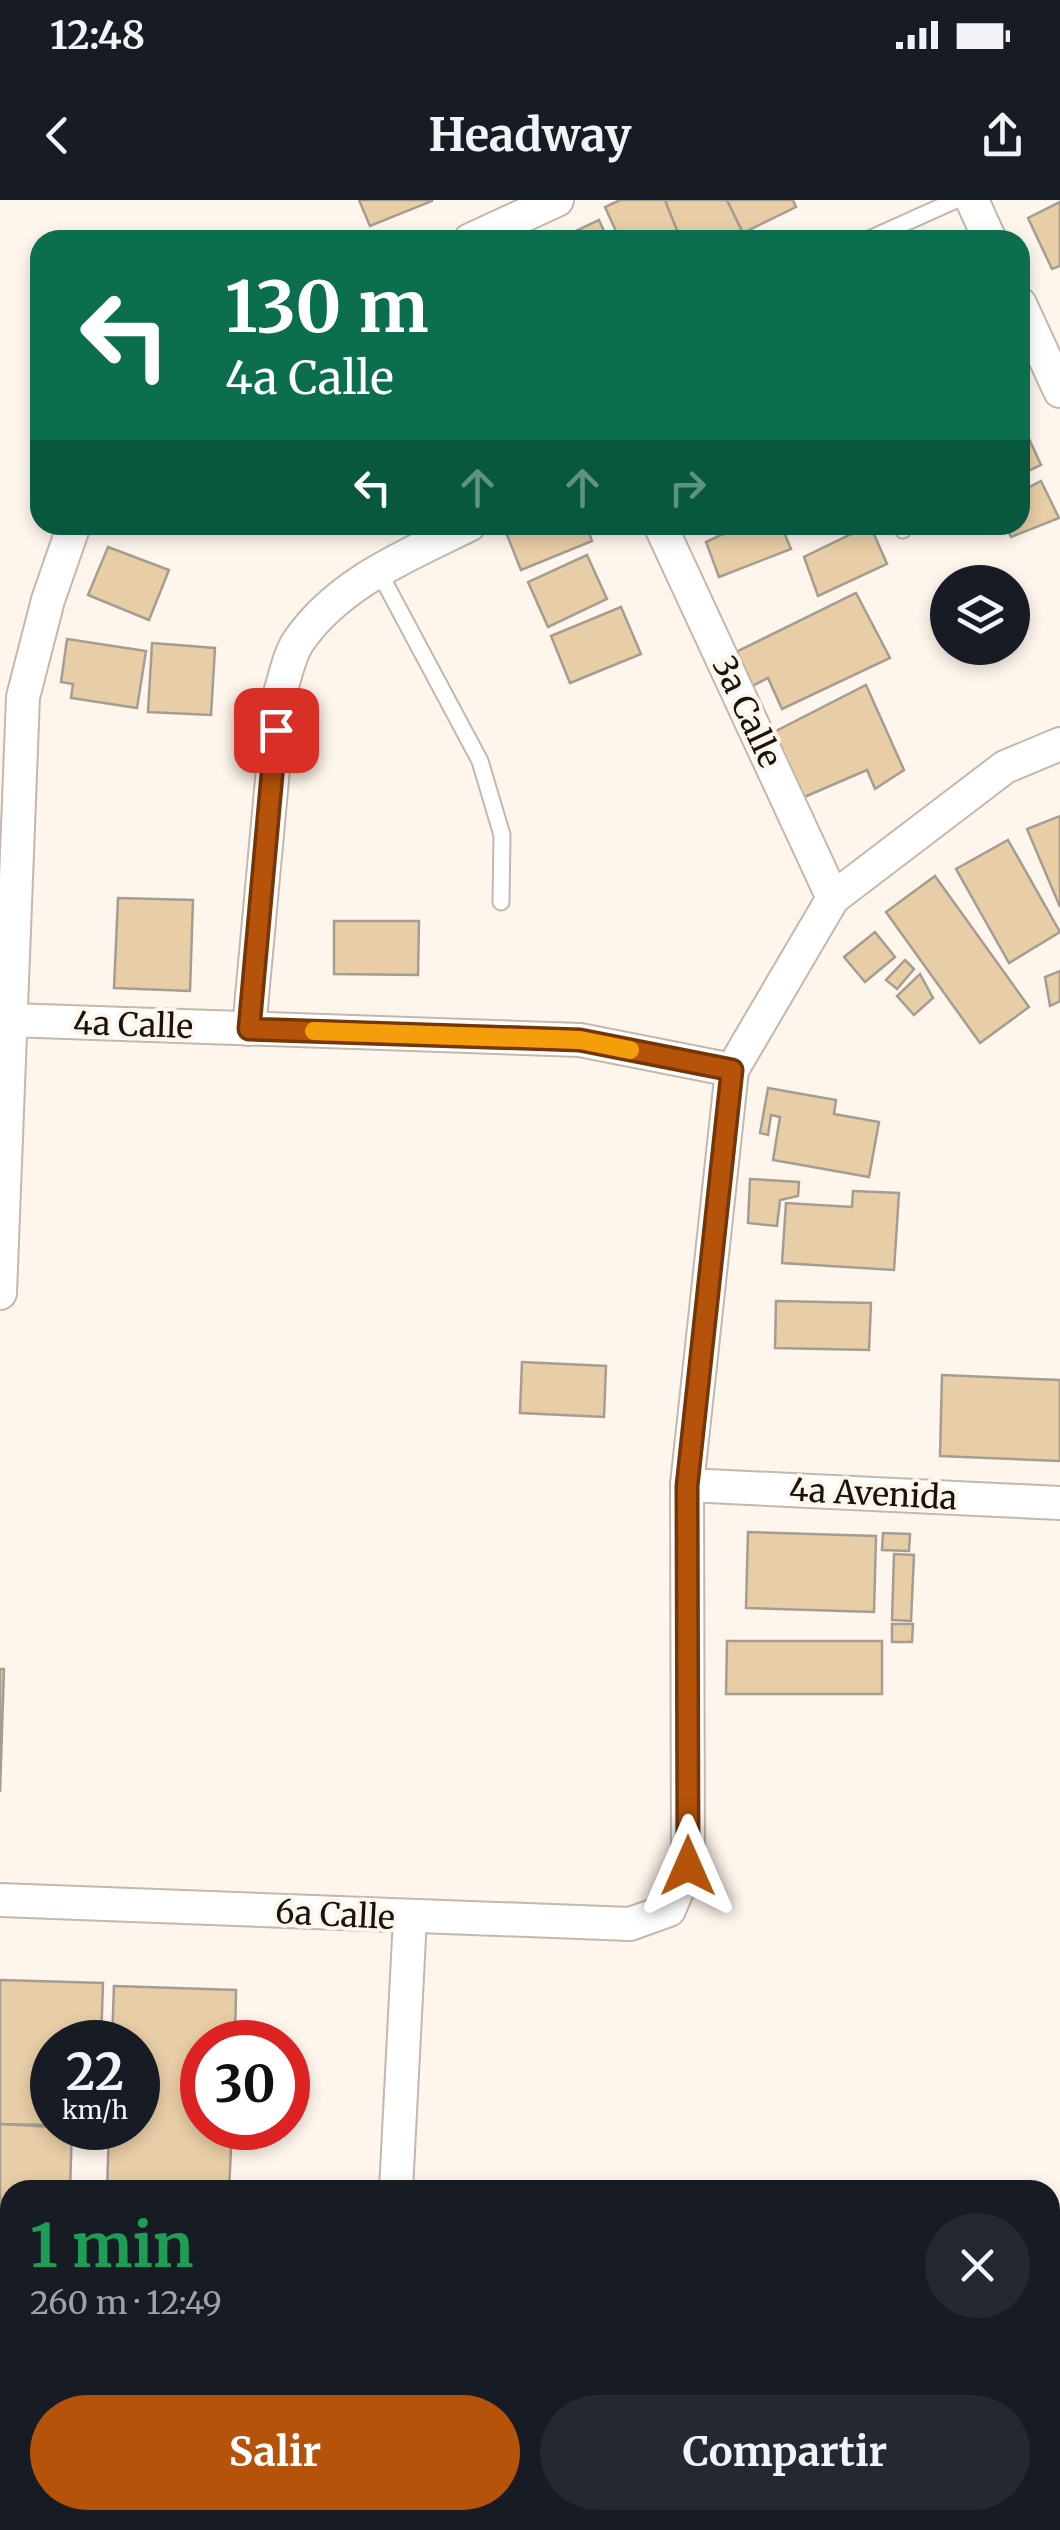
<!DOCTYPE html>
<html lang="es">
<meta charset="utf-8">
<style>
body{margin:0;font-family:Merriweather,serif;background:#242831;color:#f1f3f6;height:100vh;display:flex;flex-direction:column;font-size:38px;white-space:nowrap}
*{box-sizing:border-box;margin:0}
p{font-size:32px;color:#9ea1a6}
.icon{flex:none;width:55px;height:55px;fill:none;stroke:currentColor;stroke-width:2;stroke-linecap:round;stroke-linejoin:round}
.map{position:relative;flex:1;overflow:hidden}
.details{position:absolute;left:0px;top:1980px;width:1060px;height:350px;display:flex;flex-direction:column;background:#171b24;border-radius:30px 30px 0 0;box-shadow:0 5px 15px #0003}
.details>*{flex:none}
.top-card{position:absolute;left:30px;top:30px;width:1000px;height:305px;border-radius:30px;box-shadow:0 5px 15px #0003;background:#0b6e4f;color:#fff;overflow:hidden}
.controls{position:absolute;left:930px;top:365px;display:grid;gap:20px}
.controls a{display:grid;place-items:center;width:100px;height:100px;border-radius:50%;background:#171b24;box-shadow:0 5px 15px #0003;font-size:50px}
.speed{position:absolute;left:30px;top:1820px;display:flex;gap:20px;font-size:50px;font-weight:700;text-align:center}
.speed>*{display:grid;place-content:center;width:130px;height:130px;border-radius:50%;background:#171b24;box-shadow:0 5px 15px #0003;line-height:1}
.speed small{font-size:25px;font-weight:400}
.speed .limit{border:15px solid #d22;background:#fff;color:#111}
.pin{position:absolute;display:grid;place-items:center;width:85px;height:85px;color:#fff;margin:-42px;border-radius:20px;box-shadow:0 5px 15px #0006}
.me{position:absolute;width:110px;margin:-55px;rotate:0deg;stroke-linejoin:round;filter:drop-shadow(0 0 8px #0008)}
.turn{display:flex;align-items:center;gap:35px;height:210px;padding:0 30px;font-size:45px}
.turn .icon{width:130px;height:130px;stroke-width:2.5}
.turn b{display:block;font-size:70px;line-height:85px}
.lanes{display:flex;align-items:center;height:95px;padding:0 30px;background:#0003;justify-content:center;gap:50px;direction:ltr}
.lanes .off{opacity:.35}
.round{display:grid;place-items:center;flex:none;width:105px;height:105px;border-radius:52px;background:#242831}
.head{display:flex;align-items:center;justify-content:space-between;height:170px;padding:0 30px}
h1{font-size:60px;font-weight:700;line-height:75px;color:#1e9e55}
.primary-button{display:flex;gap:20px;margin-top:auto;padding:20px 30px}
.primary-button a{flex:1;height:115px;border-radius:60px;background:#b45309;color:#fff;font-size:40px;font-weight:700;line-height:115px;text-align:center}
.primary-button a+a{background:#242831;color:#f1f3f6}
.status{display:flex;justify-content:space-between;align-items:center;height:70px;padding:0 50px;background:#171b24;direction:ltr}
.status svg{height:28px;fill:currentColor}
header{display:flex;justify-content:space-between;align-items:center;height:130px;padding:0 30px;background:#171b24;font-size:45px;font-weight:700}
.map>svg:first-child{display:block}
.building{fill:#e8cea7;stroke:#a59d91;stroke-width:2.5}
.lines{fill:none;stroke-linecap:round;stroke-linejoin:round}
.service-casing{stroke:#c4b8ad;stroke-width:19}
.minor-casing{stroke:#c4b8ad;stroke-width:36}
.service{stroke:#fff;stroke-width:15}
.minor{stroke:#fff;stroke-width:32}
.route-casing{stroke:#753606;stroke-width:25}
.route{stroke:#b45309;stroke-width:18}
.slow{stroke:#f59e0b;stroke-width:18}
.labels{text-anchor:middle;stroke-width:8;stroke-linejoin:round;paint-order:stroke}
.street-label{font-size:32px;fill:#17130f;stroke:#fef5ec}
</style>
<div class="status"><b>12:48</b><svg viewBox="0 0 49 12"><path d="M0 12V9h3v3zM5 12V6h3v6zM10 12V3h3v9zM15 12V0h3v12zM26 1h20v11H26zM47 4h2v5h-2z"/></svg></div>
<header><svg class="icon" aria-label="back" viewBox="0 0 24 24"><path d="M15 5l-7 7 7 7"/></svg>Headway<svg class="icon" aria-label="share" viewBox="0 0 24 24"><path d="M12 15V3M7 8l5-5 5 5M5 13v7h14v-7"/></svg></header>
<div class="map">
<svg width="1060" height="2330" viewBox="0 0 1060 2330">
<rect width="100%" height="100%" fill="#fef5ec"/>
<!-- building -->
<g class="building">
<path d="M359,0H432V1L370,26Z"/>
<path d="M620,0H665L681,40H620L605,7Z"/>
<path d="M665,0H727L743,33L727,40H681Z"/>
<path d="M727,0H793L796,7L743,33Z"/>
<path d="M1060,2V66L1052,69L1028,18Z"/>
<path d="M599,20L608,40H570L567,35Z"/>
<path d="M1020,219L1041,265L1020,275Z"/>
<path d="M1041,281L1059,318L1011,337L1005,325H1020V292Z"/>
<path d="M516,325H586L592,341L521,370L505,330Z"/>
<path d="M742,325H752L756,333L781,325L791,349L719,377L706,342Z"/>
<path d="M870,325L887,364L818,396L804,357Z"/>
<path d="M108,347L169,370L149,420L88,395Z"/>
<path d="M587,355L607,399L548,427L528,382Z"/>
<path d="M856,393L890,458L782,509L768,478L750,487L732,454Z"/>
<path d="M621,407L641,454L570,483L551,436Z"/>
<path d="M67,439L146,451L137,508L71,498L73,484L61,482Z"/>
<path d="M152,443L215,448L211,515L148,512Z"/>
<path d="M866,485L904,570L875,589L867,570L802,598L772,533Z"/>
<path d="M1060,616V707L1027,629Z"/>
<path d="M1008,640L1060,732L1009,763L956,669Z"/>
<path d="M935,676L1029,807L980,843L886,712Z"/>
<path d="M118,698L193,700L190,791L114,788Z"/>
<path d="M334,721H419L418,775L334,774Z"/>
<path d="M875,732L895,757L865,782L844,757Z"/>
<path d="M905,760L914,769L897,789L886,780Z"/>
<path d="M1060,771V801L1050,806L1045,777Z"/>
<path d="M920,774L933,798L914,815L897,796Z"/>
<path d="M768,888L836,900L834,914L879,922L869,977L773,960L780,917L771,915L768,935L760,933Z"/>
<path d="M750,979L799,982L798,996L780,1000L777,1026L748,1023Z"/>
<path d="M853,991L899,993L894,1070L782,1063L786,1003L852,1007Z"/>
<path d="M776,1101L871,1103L869,1150L775,1148Z"/>
<path d="M522,1162L606,1166L604,1217L520,1213Z"/>
<path d="M942,1175L1060,1180V1261L940,1256Z"/>
<path d="M748,1332L876,1336L874,1412L746,1408Z"/>
<path d="M883,1333L910,1334L909,1351L882,1350Z"/>
<path d="M894,1354L914,1355L911,1421L892,1420Z"/>
<path d="M892,1424H913L912,1442H892Z"/>
<path d="M727,1441H882V1494H726Z"/>
<path d="M0,1469H4L0,1592Z"/>
<path d="M0,1780L103,1783L101,1842H52V1925L0,1924Z"/>
<path d="M114,1786L236,1790L235,1842H202V1928H232L229,1990H107L109,1928H138V1842H112Z"/>
<path d="M0,1924L72,1928L70,1990H10V2083H0Z"/>
</g>
<g class="lines">
<defs>
<g id="service">
<path d="M867,40L956,0"/>
<path d="M902,325L903,330"/>
<path d="M378,370L480,561L502,635L501,702"/>
</g>
<g id="minor">
<path d="M972,0L990,40"/>
<path d="M470,40L557,0"/>
<path d="M1020,104L1060,191"/>
<path d="M660,325L833,698"/>
<path d="M10,820L580,840L732,870"/>
<path d="M249,829L280,493C285,477 289,456 298,442C338,383 408,355 469,325"/>
<path d="M0,1093L23,497L48,400L74,325"/>
<path d="M687,1285L1060,1303"/>
<path d="M0,1700L630,1724L669,1710L688,1665L687,1285L732,870L833,698L1005,567L1060,544"/>
<path d="M396,1990L410,1718"/>
<path d="M379,2330V2320"/>
</g>
</defs>
<!-- service casing -->
<use href="#service" class="service-casing"/>
<!-- minor casing -->
<use href="#minor" class="minor-casing"/>
<!-- service -->
<use href="#service" class="service"/>
<!-- minor -->
<use href="#minor" class="minor"/>
</g>
<g class="lines">
<defs>
<path id="route" d="M276,530L249,829L580,840L732,870L687,1286L688,1666"/>
</defs>
<!-- route casing -->
<use href="#route" class="route-casing"/>
<!-- route -->
<use href="#route" class="route"/>
<!-- slow -->
<path class="slow" d="M314,831L580,840L630,850"/>
</g>
<g class="labels">
<!-- street labels -->
<g class="street-label">
<text transform="translate(747 512) rotate(65)" y="11">3a Calle</text>
<text transform="translate(133 825) rotate(2)" y="11">4a Calle</text>
<text transform="translate(873 1294) rotate(3)" y="11">4a Avenida</text>
<text transform="translate(335 1715) rotate(3)" y="11">6a Calle</text>
</g>
</g>
</svg>
<div class="controls">
<a><svg class="icon" aria-label="layers" viewBox="0 0 24 24"><path d="M12 4l9 5-9 5-9-5zM3 14l9 5 9-5"/></svg></a>
</div>
<div class="speed"><div>22<small>km/h</small></div><div class="limit">30</div></div>
<div class="pin" style="left:276px;top:530px;background:#d93025"><svg class="icon" aria-label="arrive" viewBox="0 0 24 24"><path d="M6 21V4h12l-3 4 3 4H6"/></svg></div>
<svg class="me" style="left:688px;top:1666px" viewBox="-20 -20 40 40"><path d="M0-17L14 15 0 8-14 15z" fill="#b45309" stroke="#fff" stroke-width="4"/></svg>
<div class="top-card">
<div class="turn"><svg class="icon" aria-label="left" viewBox="0 0 24 24"><path d="M17 20v-9H6M10 6l-5 5 5 5"/></svg><div><b>130 m</b>4a Calle</div></div>
<div class="lanes"><svg class="icon" aria-label="left" viewBox="0 0 24 24"><path d="M17 20v-9H6M10 6l-5 5 5 5"/></svg><svg class="icon off" aria-label="ahead" viewBox="0 0 24 24"><path d="M12 20V5M6 11l6-6 6 6"/></svg><svg class="icon off" aria-label="ahead" viewBox="0 0 24 24"><path d="M12 20V5M6 11l6-6 6 6"/></svg><svg class="icon off" aria-label="right" viewBox="0 0 24 24"><path d="M7 20v-9h11M14 6l5 5-5 5"/></svg></div>
</div>
<section class="details">
<div class="head"><div><h1>1 min</h1><p>260 m · 12:49</p></div><a class="round"><svg class="icon" aria-label="close" viewBox="0 0 24 24"><path d="M6 6l12 12M18 6L6 18"/></svg></a></div>
<div class="primary-button"><a>Salir</a><a>Compartir</a></div>
</section>
</div>
